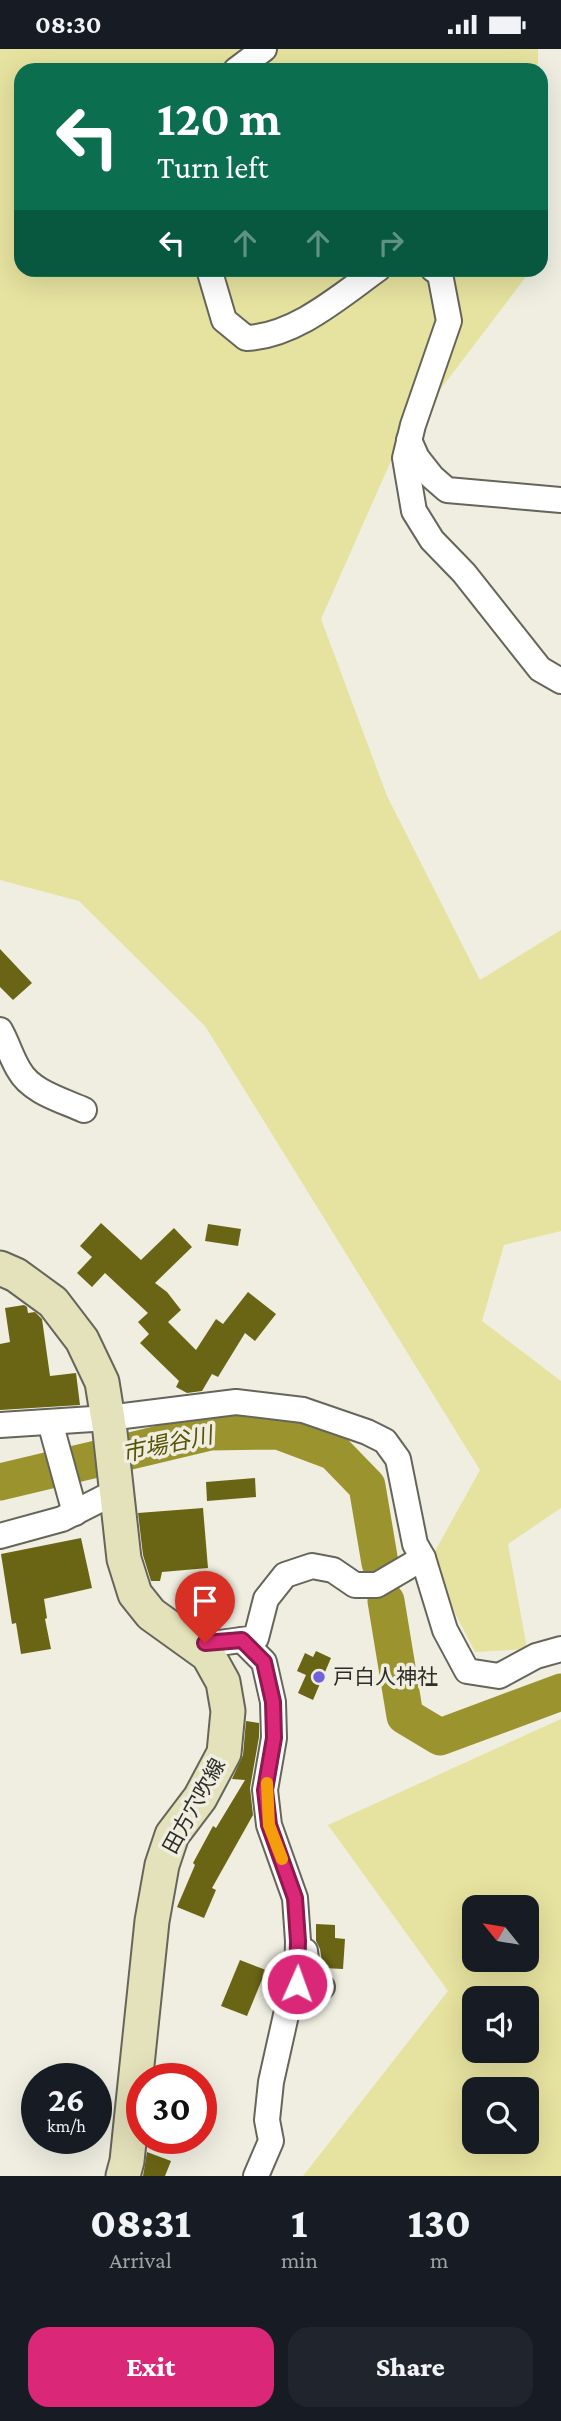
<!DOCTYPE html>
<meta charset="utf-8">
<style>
body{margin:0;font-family:"Crimson Pro","Noto Sans JP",serif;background:#20242c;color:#f1f3f6;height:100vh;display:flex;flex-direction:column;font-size:26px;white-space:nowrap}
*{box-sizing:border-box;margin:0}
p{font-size:23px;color:#9ea1a6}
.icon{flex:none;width:38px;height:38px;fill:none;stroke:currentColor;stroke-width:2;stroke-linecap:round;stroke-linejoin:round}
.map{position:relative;height:2127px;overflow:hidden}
.panel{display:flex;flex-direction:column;background:#171b24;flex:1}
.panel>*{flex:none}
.guide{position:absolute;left:14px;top:14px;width:534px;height:214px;border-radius:21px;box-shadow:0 7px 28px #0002;background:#0b6e4f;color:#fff;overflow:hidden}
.needle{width:46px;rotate:300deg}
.fabs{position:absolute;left:462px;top:1846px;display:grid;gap:14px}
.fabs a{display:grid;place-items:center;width:77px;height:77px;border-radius:14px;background:#171b24;box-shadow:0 7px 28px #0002;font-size:35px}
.speed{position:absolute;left:21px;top:2014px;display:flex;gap:14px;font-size:35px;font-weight:700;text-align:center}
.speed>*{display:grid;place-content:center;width:91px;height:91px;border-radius:50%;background:#171b24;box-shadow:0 7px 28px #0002;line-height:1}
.speed small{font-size:18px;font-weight:400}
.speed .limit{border:10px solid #d22;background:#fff;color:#111}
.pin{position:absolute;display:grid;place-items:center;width:60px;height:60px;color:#fff;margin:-72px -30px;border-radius:50% 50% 50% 0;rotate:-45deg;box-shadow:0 0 7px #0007}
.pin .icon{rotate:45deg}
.me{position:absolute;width:77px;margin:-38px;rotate:2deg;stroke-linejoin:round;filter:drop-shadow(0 0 5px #0008)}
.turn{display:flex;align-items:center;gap:24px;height:147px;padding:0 28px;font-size:32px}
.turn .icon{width:91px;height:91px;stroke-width:2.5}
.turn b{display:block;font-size:49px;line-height:60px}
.lanes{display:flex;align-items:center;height:66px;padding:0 28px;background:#0003;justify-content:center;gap:35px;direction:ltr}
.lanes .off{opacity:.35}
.eta{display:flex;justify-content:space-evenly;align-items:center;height:119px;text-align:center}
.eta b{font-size:42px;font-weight:800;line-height:49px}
.action{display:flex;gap:14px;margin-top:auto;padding:14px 28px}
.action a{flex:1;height:80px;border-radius:21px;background:#db2777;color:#fff;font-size:28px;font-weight:800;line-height:80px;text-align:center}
.action a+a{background:#20242c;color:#f1f3f6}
.status{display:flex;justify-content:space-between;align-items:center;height:49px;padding:0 35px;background:#171b24;direction:ltr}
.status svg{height:19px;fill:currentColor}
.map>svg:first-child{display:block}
.green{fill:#e6e29f;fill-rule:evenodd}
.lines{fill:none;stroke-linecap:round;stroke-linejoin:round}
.river{stroke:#9b942e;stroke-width:37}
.building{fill:#6a6515}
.minor-casing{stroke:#65655a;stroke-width:28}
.secondary-casing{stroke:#65655a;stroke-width:37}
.minor{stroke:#fff;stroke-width:24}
.secondary{stroke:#e4e2bb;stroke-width:33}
.route-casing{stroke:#8e194d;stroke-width:18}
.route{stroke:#db2777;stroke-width:12}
.slow{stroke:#f59e0b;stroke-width:12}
.poi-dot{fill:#7060da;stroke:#efeee1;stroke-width:2.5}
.labels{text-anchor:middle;stroke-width:7;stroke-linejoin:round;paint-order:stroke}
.poi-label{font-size:21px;fill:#2d2d28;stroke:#efeee1;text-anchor:start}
.street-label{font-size:21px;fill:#2d2d28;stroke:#efeee1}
.water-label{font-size:23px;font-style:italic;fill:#585203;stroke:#efeee1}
</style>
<div class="status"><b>08:30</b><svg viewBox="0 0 49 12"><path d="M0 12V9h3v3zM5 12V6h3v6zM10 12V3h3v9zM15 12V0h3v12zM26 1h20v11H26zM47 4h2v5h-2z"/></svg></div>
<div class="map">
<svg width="561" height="2127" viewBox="0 0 561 2127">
<rect width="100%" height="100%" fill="#efeee1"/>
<!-- green -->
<g class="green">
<path d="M0,0H538V21H21V220L531,221L398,396L321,570L387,747L480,931L561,881V1182L504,1196L482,1272L561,1332V1459L508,1495L527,1600L475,1603L429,1513L480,1421L205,977L79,852L0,831Z"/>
<path d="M561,1670V2127H303L448,1942L328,1776ZM474,1858H527V1911H474ZM474,1950H527V2002H474ZM474,2040H527V2093H474Z"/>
</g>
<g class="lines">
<!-- river -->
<g class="river">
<path d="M0,1433L210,1383L278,1382L334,1403L367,1437L380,1514"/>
<path d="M386,1552L405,1667L440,1688L561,1643"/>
</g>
</g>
<!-- building -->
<g class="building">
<path d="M0,900L32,934L13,951L0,938Z"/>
<path d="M101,1174L141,1211L174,1179L192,1198L155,1234L167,1243L181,1261L168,1273L196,1301L216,1270L223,1275L248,1243L276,1265L255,1292L245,1284L218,1328L212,1325L202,1342L187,1344L176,1338L179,1332L140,1294L149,1285L138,1273L148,1264L105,1224L92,1238L77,1224L92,1208L80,1197Z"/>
<path d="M208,1175L241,1180L238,1197L205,1192Z"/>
<path d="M24,1256L27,1258L28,1264L35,1263L42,1270L50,1327L76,1324L80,1356L0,1361V1295L10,1293L5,1259Z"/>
<path d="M255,1429L256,1448L207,1452L206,1433Z"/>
<path d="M203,1459L208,1519L162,1523L160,1532H151L143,1506L138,1464Z"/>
<path d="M81,1489L92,1539L44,1550L47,1569L45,1570L51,1600L21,1605L16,1574L12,1575L1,1505Z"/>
<path d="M316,1602L331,1609L313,1651L298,1644L306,1626L297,1622L305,1604L313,1608Z"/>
<path d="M246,1672L259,1674V1688L250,1739L253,1766L212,1839L216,1841L204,1869L177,1858L195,1816L193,1814L213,1777L216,1779L245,1731L232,1730L243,1706Z"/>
<path d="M316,1875L335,1876V1889L345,1890L343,1920L323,1919L320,1900L316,1892Z"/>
<path d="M240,1911L266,1921L247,1967L221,1957Z"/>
<path d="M147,2103L171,2112L165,2127H143Z"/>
</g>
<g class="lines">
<defs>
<g id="minor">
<path d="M236,21L264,0"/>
<path d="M209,220L224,271L246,289C295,287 339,248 378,220"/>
<path d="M433,220L440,225L449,272L413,376L405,409L414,462L432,491L464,524L540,620L561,632"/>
<path d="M409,391L417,409L432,428L447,441L561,451"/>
<path d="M0,981C7,993 11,1008 19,1021C31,1043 62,1051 84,1061"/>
<path d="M50,1373L75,1464"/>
<path d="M0,1376L108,1369L236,1353L303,1361L367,1383L385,1392L398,1410L415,1495L423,1509L445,1581L467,1622L499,1627L536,1607L561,1600"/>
<path d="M0,1487L62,1470L117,1442"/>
<path d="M242,1591L264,1613L273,1653L274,1689L265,1741L269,1776L295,1849L298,1892L297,1935L286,1966L271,2033L267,2071L271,2092L256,2127"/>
<path d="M190,1594H219L256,1589L266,1550L285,1526L312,1517L333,1521L355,1536H377L423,1509"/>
<path d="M305,1902C307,1919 307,1928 322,1938"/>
</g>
<path id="secondary" d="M0,1219L16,1226L53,1253L82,1291L102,1333L110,1383L124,1510L135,1545L151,1565L208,1606L223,1633L228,1662L224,1704L200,1749L172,1786L162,1816L152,1872L127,2112L123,2127"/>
</defs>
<!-- minor casing -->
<use href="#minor" class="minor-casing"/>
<!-- secondary casing -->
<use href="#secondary" class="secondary-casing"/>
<!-- minor -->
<use href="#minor" class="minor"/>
<!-- secondary -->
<use href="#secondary" class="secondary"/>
</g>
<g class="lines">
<defs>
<path id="route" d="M205,1594L242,1591L264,1613L273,1653L274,1689L265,1741L269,1776L295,1849L298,1892L297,1935"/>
</defs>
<!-- route casing -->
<use href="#route" class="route-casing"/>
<!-- route -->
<use href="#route" class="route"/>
<!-- slow -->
<path class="slow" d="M267,1734L269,1776L282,1810"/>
</g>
<!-- markers -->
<circle class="poi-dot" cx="319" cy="1628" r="7"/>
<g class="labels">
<!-- poi labels -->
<g class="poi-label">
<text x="333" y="1635">戸白人神社</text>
</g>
<!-- street labels -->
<g class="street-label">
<text transform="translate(194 1757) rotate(-61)" y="7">田方穴吹線</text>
</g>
<!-- water labels -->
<g class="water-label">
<text transform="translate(167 1395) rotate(-12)" y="8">市場谷川</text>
</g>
</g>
</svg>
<div class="fabs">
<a><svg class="needle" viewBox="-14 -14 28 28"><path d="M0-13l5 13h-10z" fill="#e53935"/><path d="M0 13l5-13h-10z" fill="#9ea1a6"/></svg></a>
<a><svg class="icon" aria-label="sound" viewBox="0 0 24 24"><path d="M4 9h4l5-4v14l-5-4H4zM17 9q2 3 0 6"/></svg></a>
<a><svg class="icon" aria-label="search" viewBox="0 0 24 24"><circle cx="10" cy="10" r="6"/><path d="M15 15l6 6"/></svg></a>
</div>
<div class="speed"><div>26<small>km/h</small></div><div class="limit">30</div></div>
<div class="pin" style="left:205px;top:1594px;background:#d93025"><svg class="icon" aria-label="arrive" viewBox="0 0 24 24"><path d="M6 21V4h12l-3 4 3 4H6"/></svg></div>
<svg class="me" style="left:297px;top:1935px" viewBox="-20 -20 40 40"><circle r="17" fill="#db2777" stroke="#fff" stroke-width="3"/><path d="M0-11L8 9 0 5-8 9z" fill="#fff"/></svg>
<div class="guide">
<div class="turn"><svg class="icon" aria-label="left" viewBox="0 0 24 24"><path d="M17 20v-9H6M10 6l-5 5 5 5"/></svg><div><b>120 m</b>Turn left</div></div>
<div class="lanes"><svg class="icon" aria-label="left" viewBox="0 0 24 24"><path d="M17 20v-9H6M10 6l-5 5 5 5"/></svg><svg class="icon off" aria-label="ahead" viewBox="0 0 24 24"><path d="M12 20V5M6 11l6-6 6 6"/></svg><svg class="icon off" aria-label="ahead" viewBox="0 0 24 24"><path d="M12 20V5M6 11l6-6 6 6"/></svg><svg class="icon off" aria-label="right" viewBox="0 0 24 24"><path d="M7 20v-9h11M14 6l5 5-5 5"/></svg></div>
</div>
</div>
<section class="panel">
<div class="eta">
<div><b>08:31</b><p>Arrival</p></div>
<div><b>1</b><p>min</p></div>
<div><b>130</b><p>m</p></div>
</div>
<div class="action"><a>Exit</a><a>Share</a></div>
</section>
